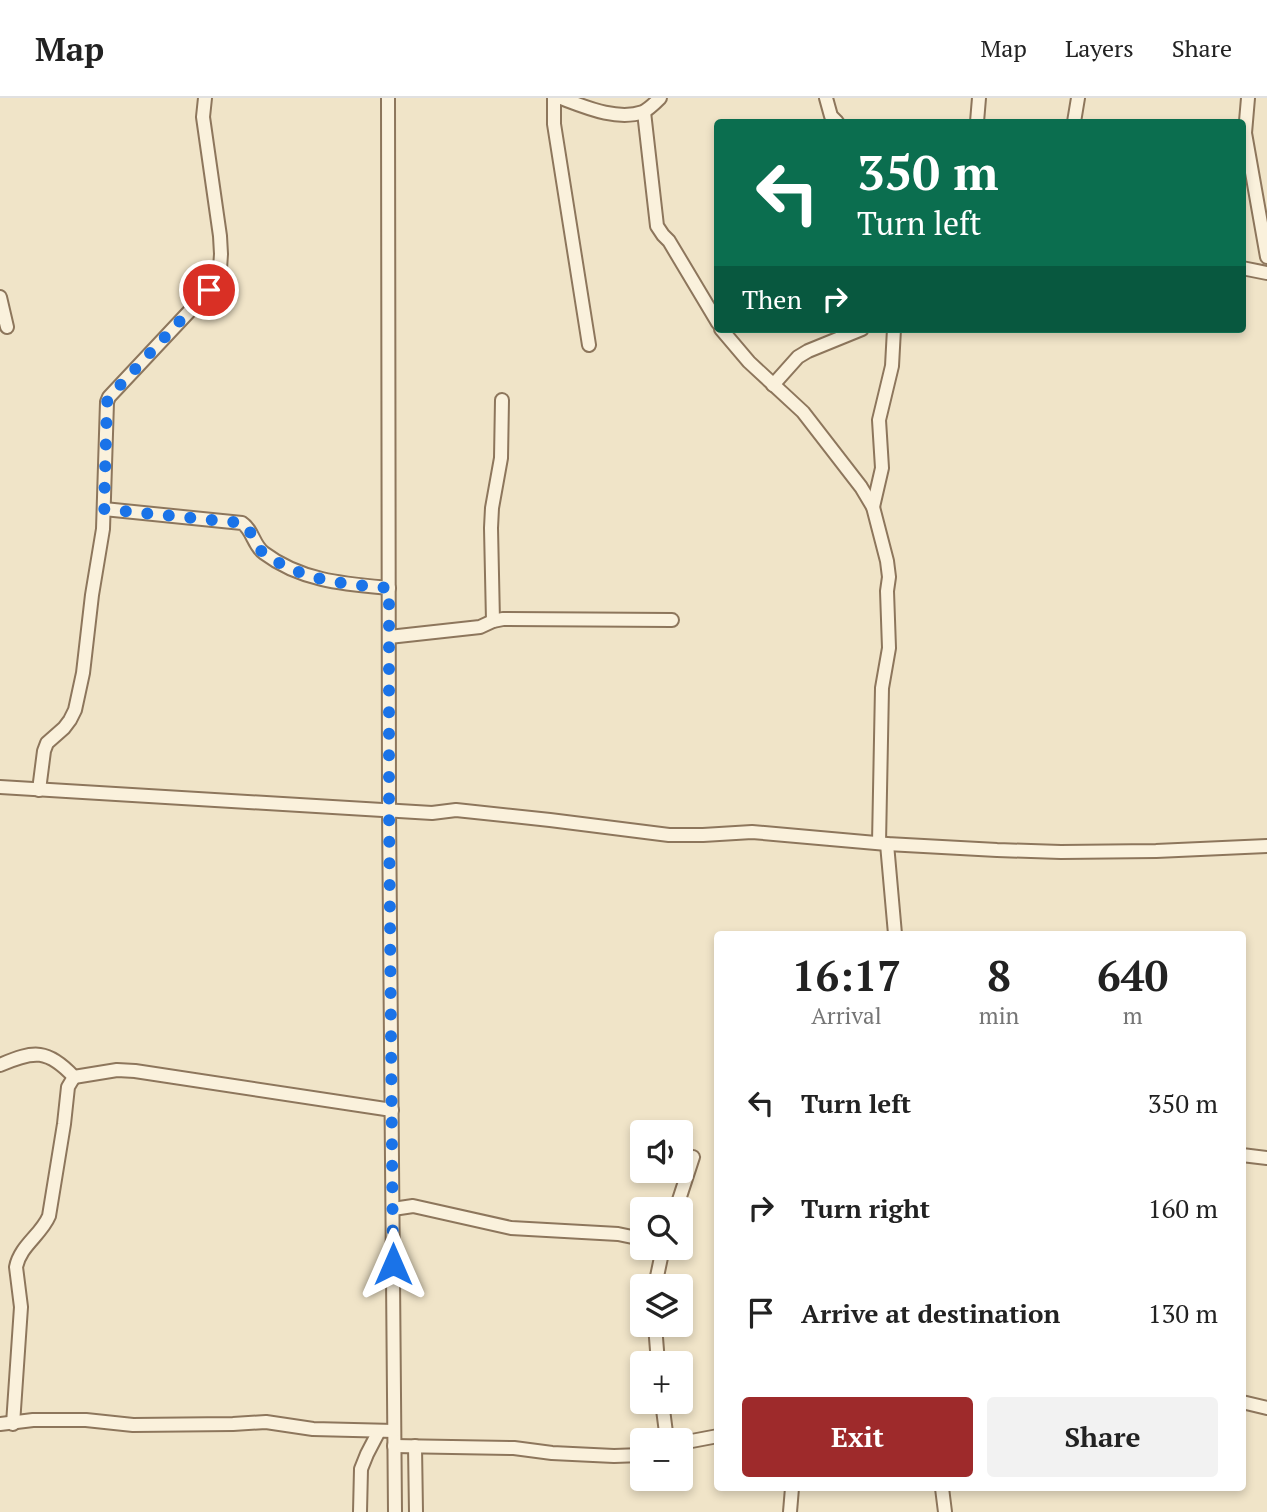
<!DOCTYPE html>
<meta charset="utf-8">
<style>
body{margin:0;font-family:"PT Serif",serif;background:#f2f2f2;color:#222;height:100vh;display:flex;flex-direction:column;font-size:26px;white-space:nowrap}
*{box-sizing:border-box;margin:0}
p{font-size:23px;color:#767676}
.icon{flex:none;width:38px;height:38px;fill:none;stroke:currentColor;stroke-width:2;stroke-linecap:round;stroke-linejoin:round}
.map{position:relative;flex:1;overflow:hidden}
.panel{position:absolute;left:714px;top:833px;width:532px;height:560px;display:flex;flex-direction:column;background:#fff;border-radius:7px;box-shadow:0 4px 10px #0003}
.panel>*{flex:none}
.guide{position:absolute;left:714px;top:21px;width:532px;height:214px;border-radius:7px;box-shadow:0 4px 10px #0003;background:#0b6e4f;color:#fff;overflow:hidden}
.controls{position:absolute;left:630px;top:1022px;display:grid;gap:14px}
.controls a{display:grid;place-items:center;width:63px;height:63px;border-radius:7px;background:#fff;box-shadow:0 4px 10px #0003;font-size:35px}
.pin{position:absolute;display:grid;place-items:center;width:60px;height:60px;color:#fff;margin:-30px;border:4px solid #fff;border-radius:50%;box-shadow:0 2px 7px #0007}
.me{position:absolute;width:77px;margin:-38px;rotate:0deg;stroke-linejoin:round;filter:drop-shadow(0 0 5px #0008)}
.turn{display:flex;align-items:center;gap:24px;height:147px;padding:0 28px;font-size:32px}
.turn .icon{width:91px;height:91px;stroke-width:2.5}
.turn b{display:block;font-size:49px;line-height:60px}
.then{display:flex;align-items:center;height:66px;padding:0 28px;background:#0003;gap:14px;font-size:26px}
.eta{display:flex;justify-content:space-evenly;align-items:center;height:119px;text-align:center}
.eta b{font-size:42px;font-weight:800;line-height:49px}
.cta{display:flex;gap:14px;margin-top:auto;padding:14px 28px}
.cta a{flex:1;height:80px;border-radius:7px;background:#9e2a2b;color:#fff;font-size:28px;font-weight:800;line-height:80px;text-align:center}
.cta a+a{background:#f2f2f2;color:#222}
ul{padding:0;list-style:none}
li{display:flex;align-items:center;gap:21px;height:105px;padding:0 28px}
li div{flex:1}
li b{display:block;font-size:26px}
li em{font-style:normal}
header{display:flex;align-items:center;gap:42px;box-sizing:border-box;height:98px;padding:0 35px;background:#fff;border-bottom:2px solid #e0e0e0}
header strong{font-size:33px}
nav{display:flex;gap:38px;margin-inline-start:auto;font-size:24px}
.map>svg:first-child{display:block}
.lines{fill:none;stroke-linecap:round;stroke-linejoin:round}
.minor-casing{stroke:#8d765c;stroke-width:16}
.minor{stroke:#faf1dc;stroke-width:12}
.route{stroke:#1a73e8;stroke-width:12;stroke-dasharray:0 21.6}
</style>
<header>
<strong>Map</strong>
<nav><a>Map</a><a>Layers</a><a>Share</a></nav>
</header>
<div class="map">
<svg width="1267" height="1414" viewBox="0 0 1267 1414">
<rect width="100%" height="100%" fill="#f0e4c8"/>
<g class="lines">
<defs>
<g id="minor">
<path d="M388,0L389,711L395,1414"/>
<path d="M554,0V26L589,247"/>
<path d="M561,0C585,9 617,23 643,14C649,11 655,5 660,0"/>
<path d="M826,0L831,18L837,24"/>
<path d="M1248,0L1245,35L1267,159"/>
<path d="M644,14L657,128L663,137L669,143L718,225"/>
<path d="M977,24L979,0"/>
<path d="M1074,24L1078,0"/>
<path d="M1242,170L1267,175"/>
<path d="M0,199L7,229"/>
<path d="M721,231L749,264L803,314L861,389L873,409L887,463L889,479L887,493L889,550L882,590L879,745"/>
<path d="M773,287L798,259L808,253L862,231"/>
<path d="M873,409L882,370L879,322L892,268L894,231"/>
<path d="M104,411L242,425C253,432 253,447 264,455C301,483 345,486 389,490"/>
<path d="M493,523L491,430L492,410L501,360L502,302"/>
<path d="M389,539L480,529L493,523L503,521L672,522"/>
<path d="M0,689L432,715L456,712L550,722L669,737H703L752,734L887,746L997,752L1061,754L1156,753L1267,748"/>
<path d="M39,692L44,653L47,645L64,630L70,622L75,612L83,575L92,497L103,431L107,304L109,299L199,203L216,182L220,171L221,156L220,138L203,19L205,0"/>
<path d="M887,746L895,836"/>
<path d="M0,967C34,952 48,951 74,979"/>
<path d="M74,979L117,972L135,973L392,1012"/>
<path d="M1242,1057L1267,1060"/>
<path d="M393,1111L413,1108L511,1130L618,1136L642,1141"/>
<path d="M676,1111L693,1059"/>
<path d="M655,1188L663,1150"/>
<path d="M655,1227L658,1265"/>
<path d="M662,1304L667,1342"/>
<path d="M1242,1304L1267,1310"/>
<path d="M0,1326L33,1322H86L133,1327L233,1326L266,1324L313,1331L394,1333"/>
<path d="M13,1326L21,1209L16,1169C20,1148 41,1137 49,1118L64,1026L68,989L74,979"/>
<path d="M681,1345L718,1338"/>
<path d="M394,1348L514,1350L552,1355L614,1358L642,1357"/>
<path d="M415,1348L416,1414"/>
<path d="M942,1390L945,1414"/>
<path d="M360,1414L361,1371L367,1356L379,1333"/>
<path d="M790,1414L792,1390"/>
</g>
</defs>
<!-- minor casing -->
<use href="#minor" class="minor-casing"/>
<!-- minor -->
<use href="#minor" class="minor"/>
</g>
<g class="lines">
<!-- route -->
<path class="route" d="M209,192L109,299L107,304L104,411L242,425C253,431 252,447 264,455C301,483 345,486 389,490V711L393,1166"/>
</g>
</svg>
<div class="controls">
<a><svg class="icon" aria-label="sound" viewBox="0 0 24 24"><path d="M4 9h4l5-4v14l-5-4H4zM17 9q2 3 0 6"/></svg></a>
<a><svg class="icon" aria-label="search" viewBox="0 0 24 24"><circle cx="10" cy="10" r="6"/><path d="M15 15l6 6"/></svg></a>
<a><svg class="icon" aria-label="layers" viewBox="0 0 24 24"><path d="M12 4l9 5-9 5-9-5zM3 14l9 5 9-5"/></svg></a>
<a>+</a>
<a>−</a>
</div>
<div class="pin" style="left:209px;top:192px;background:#d93025"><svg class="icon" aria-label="arrive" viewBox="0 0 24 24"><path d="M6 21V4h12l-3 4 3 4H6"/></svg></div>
<svg class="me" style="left:393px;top:1166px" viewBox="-20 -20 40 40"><path d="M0-17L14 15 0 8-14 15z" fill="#1a73e8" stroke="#fff" stroke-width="4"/></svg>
<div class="guide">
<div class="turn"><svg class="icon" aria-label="left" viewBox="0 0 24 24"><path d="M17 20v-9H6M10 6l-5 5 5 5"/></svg><div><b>350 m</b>Turn left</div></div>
<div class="then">Then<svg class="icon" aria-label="right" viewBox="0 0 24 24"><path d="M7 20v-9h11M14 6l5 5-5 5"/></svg></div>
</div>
<section class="panel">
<div class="eta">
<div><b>16:17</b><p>Arrival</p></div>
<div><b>8</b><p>min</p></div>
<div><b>640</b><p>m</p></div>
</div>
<ul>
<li><svg class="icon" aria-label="left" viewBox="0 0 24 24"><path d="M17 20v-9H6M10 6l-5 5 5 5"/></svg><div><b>Turn left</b></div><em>350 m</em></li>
<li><svg class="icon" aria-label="right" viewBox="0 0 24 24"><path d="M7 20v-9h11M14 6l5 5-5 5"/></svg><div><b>Turn right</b></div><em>160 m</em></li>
<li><svg class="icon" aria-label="arrive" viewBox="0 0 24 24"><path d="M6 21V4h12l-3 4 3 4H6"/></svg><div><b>Arrive at destination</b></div><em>130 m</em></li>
</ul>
<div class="cta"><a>Exit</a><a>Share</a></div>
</section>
</div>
